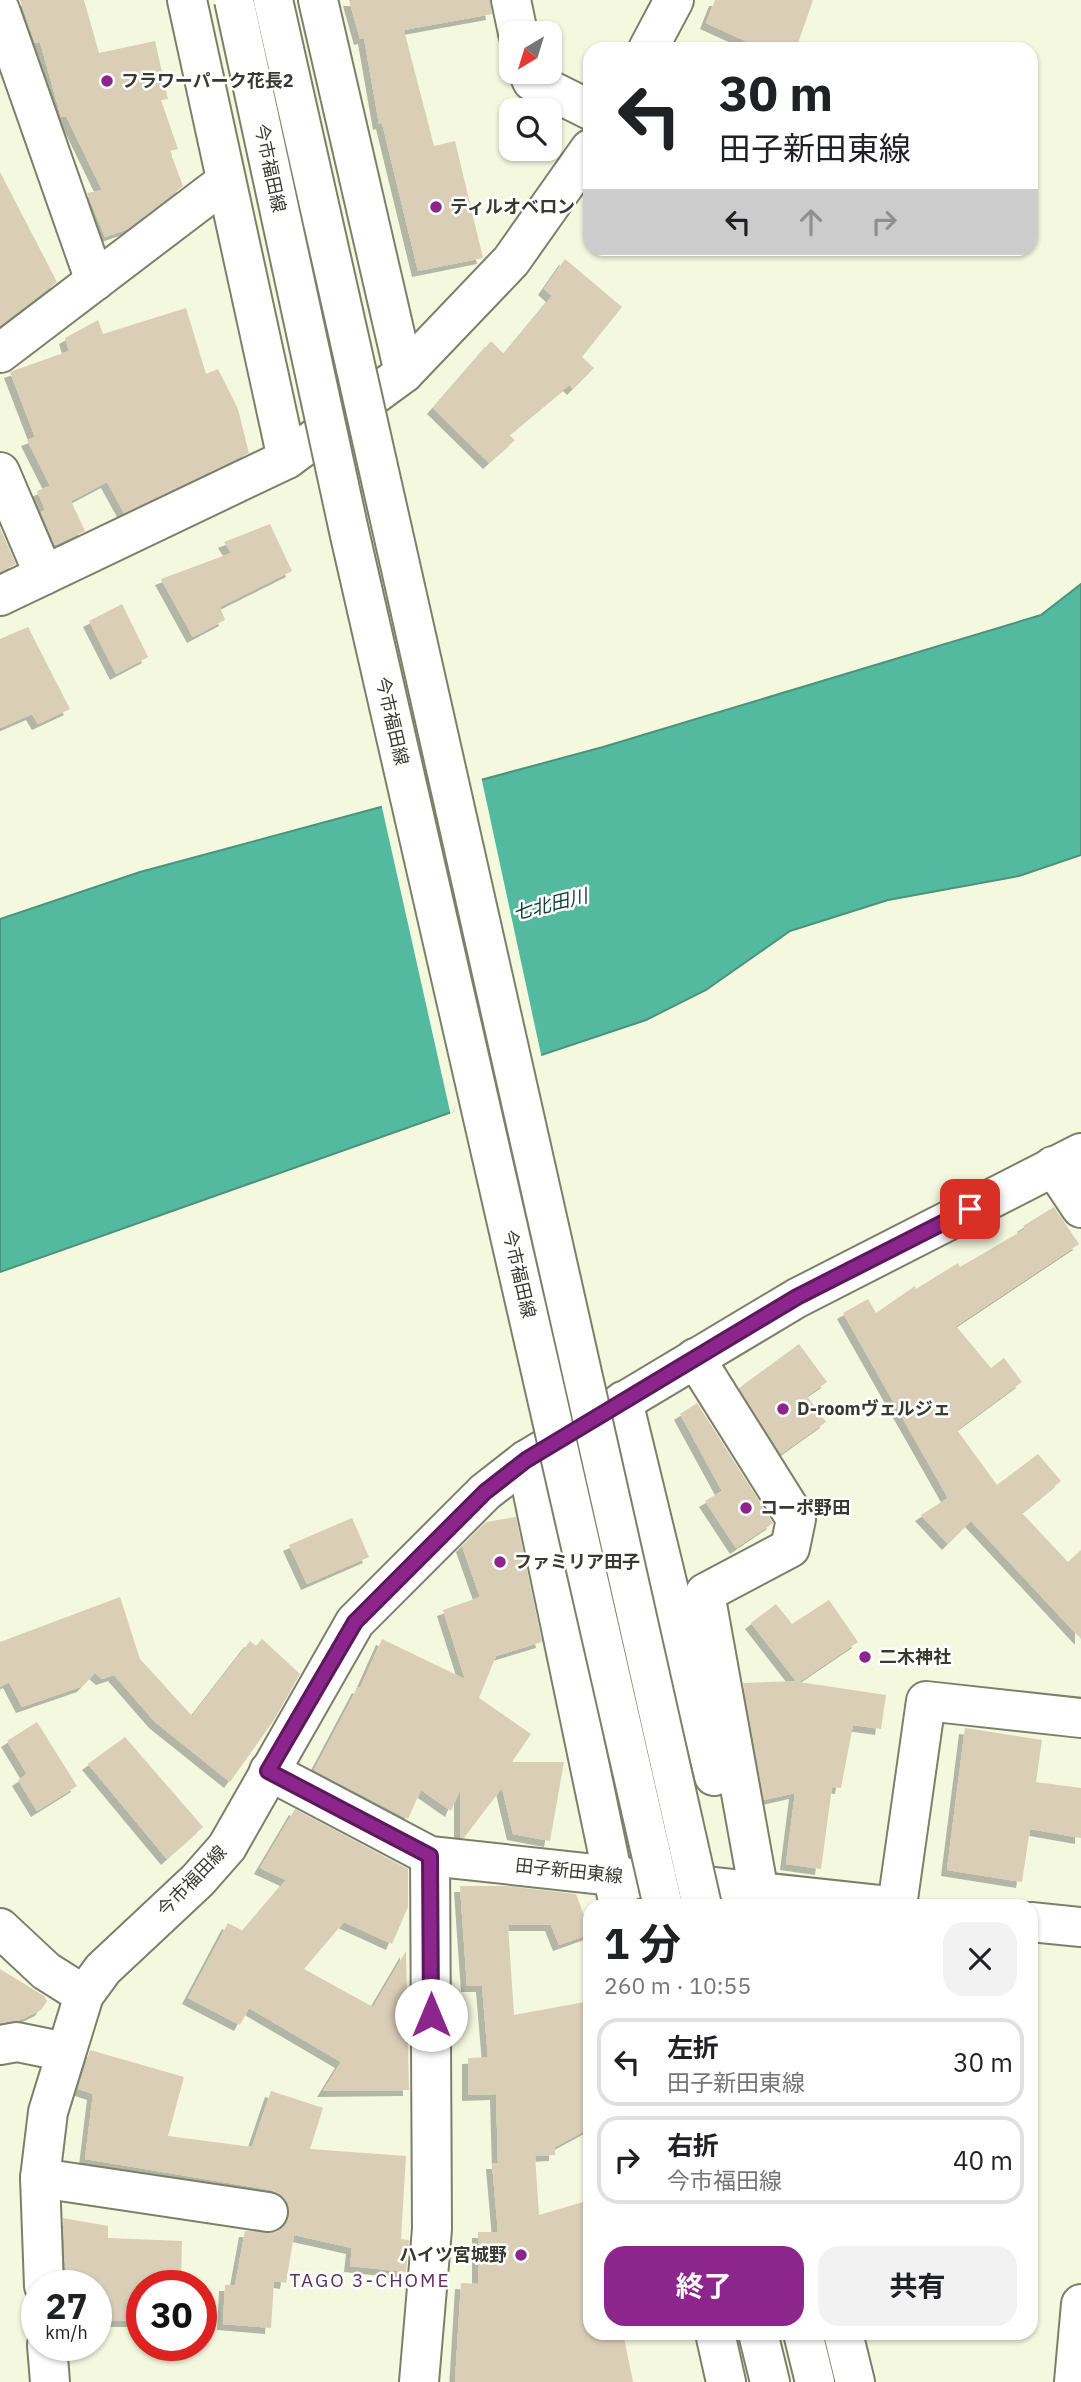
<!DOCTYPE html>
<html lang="ja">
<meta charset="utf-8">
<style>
body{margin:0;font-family:"IBM Plex Sans","Noto Sans JP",sans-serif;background:#f2f2f2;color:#202124;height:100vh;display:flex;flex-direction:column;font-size:26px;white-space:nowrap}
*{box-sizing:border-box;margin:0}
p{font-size:23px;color:#757577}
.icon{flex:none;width:38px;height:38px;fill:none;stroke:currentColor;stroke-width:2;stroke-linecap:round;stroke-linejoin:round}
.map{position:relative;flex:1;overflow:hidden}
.sheet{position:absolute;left:583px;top:1899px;width:455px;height:441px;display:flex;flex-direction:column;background:#fff;border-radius:21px;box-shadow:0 2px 5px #0004}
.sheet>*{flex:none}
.banner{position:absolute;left:583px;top:42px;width:455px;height:214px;border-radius:21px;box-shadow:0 2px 5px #0004;background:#fff;color:#202124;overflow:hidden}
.needle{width:46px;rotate:218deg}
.tools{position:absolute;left:499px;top:21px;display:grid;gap:14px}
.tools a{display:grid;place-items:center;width:63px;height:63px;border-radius:14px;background:#fff;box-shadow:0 2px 5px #0004;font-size:35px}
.speed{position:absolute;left:21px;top:2270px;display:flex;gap:14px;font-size:35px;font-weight:700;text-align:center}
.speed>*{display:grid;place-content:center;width:91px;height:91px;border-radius:50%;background:#fff;box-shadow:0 2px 5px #0004;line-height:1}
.speed small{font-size:18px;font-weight:400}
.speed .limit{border:10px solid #d22;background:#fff;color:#111}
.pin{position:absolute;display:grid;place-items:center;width:60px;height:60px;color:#fff;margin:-30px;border-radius:14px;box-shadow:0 4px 10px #0006}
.me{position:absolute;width:77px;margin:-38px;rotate:0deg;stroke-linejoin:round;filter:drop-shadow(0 0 5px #0008)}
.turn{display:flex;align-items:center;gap:24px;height:147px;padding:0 21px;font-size:32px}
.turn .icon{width:91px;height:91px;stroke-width:2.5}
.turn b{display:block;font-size:49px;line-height:60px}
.lanes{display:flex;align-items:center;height:66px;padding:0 21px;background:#0003;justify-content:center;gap:35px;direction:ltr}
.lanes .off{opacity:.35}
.round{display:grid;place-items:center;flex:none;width:74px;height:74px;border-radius:21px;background:#f2f2f2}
.headline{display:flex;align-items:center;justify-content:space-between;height:119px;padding:0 21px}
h1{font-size:42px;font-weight:700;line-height:52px}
.cta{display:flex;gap:14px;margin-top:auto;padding:14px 21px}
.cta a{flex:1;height:80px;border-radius:21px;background:#8c268d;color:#fff;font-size:28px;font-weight:700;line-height:80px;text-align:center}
.cta a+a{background:#f2f2f2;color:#202124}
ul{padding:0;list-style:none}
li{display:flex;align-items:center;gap:21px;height:88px;margin:0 14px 10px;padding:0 7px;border:4px solid #e0e0e0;border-radius:21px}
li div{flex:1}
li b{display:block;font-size:26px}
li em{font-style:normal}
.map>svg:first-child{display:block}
.water{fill:#53b99f;stroke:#4b937d;stroke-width:2}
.pier{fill:#f4f8df}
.building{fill:#daceb7;filter:url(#shadow)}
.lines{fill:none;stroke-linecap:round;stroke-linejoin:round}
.minor-casing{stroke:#7c8069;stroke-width:42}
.major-casing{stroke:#7c8069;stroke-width:42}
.minor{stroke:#fff;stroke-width:38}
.major{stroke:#fff;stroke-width:38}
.major-bridge-casing{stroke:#7c8069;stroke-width:42;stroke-linecap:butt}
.major-bridge{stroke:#fff;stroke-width:38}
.route-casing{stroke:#5b195c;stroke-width:18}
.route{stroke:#8c268d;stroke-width:12}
.poi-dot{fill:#8c268d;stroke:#fff;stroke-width:2.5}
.labels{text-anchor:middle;stroke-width:5;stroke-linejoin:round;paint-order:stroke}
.poi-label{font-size:18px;font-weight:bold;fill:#38392f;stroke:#fff;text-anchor:start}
.street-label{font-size:18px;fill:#38392f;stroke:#fff}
.water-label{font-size:19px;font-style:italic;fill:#103e33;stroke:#fff}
.neighbourhood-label{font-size:19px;letter-spacing:2px;fill:#5f2d5e;stroke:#fff}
</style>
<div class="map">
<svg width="1081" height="2382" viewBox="0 0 1081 2382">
<defs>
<filter id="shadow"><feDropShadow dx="-6" dy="6" stdDeviation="0" flood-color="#0004"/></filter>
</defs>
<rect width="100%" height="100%" fill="#f4f8df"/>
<!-- water -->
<path class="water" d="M1081,584V855L1019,876L888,900L790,931L706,990L646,1020L464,1081L452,1112L0,1272V919L140,872L603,747L1041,615Z"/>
<!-- pier -->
<path class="pier" d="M481,776L542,1059L466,1083L451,1116L381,803Z"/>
<!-- building -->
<g class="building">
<path d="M20,0H84L99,53L155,41L168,99L161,100L178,149L170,151L183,186L128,229L105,237L87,193L102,190L66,116L61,117L40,42L35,43Z"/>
<path d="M349,0H490L492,14L404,30L434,146L455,141L483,258L418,271L382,123L379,124L364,38L360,39Z"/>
<path d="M715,0H813L796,49H763L706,23Z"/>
<path d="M0,172L57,282L0,326Z"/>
<path d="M565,259L622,307L582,357L594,368L573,389L569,385L509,435L515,440L489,463L433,408L491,341L504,354L552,296L544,289Z"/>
<path d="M186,308L206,374L218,369L238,409L249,453L124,513L107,482L71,501L85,531L55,545L41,512L45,510L37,491L50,486L27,440L35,437L10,372L69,351L65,338L98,320L103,334Z"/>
<path d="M270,524L292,571L220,607L225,620L193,637L161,579L231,553L224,542Z"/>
<path d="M0,528L16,564L0,572Z"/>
<path d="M122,604L148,657L116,674L89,621Z"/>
<path d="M28,627L70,709L38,724L32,714L0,728V639Z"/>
<path d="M1054,1207L1079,1244L956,1326L991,1368L1004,1358L1022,1382L957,1430L997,1485L1038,1454L1061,1481L1022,1513L1068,1562L1081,1550V1639L971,1521L948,1544L921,1515L948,1498L843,1313L868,1299L876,1313L915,1286L916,1289L958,1263L960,1267L1025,1229L1023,1226Z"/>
<path d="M799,1344L827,1382L807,1396L826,1422L781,1454L739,1388Z"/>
<path d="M697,1403L773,1523L736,1548L705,1501L722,1491L680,1414Z"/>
<path d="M516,1517L542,1642L496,1656L479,1698L531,1734L512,1762H564L550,1841L513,1834L502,1788L464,1838L460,1837V1790L451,1811L421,1790L408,1819L314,1770L358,1687L360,1688L382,1639L465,1679L443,1610L480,1597L462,1546L486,1522Z"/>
<path d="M352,1518L369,1557L307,1584L289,1545Z"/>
<path d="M120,1597L140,1659L192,1716L250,1641L256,1646L262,1639L300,1674L274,1720L230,1782L155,1722L114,1675L102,1679L95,1673L83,1686L22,1707L9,1682L0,1687V1642Z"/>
<path d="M829,1600L858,1642L799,1682L886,1695L881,1729L853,1725L841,1788L832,1787L821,1869L786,1864L795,1793L764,1800L743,1683L796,1681L751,1623L776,1604L792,1624Z"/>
<path d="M37,1722L77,1786L37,1811L18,1780L27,1774L7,1741Z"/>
<path d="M965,1728L1042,1740L1036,1782L1081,1788V1838L1030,1829L1022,1882L947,1870Z"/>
<path d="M125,1737L203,1827L167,1859L88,1764Z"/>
<path d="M295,1809L408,1869V1907L392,1944L344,1922L304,1969L373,2007L406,1951L409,2090L323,2091L341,2062L249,2008L240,2025L188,1998L228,1923L243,1931L286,1880L260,1868Z"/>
<path d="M460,1886H506L576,1894L590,1931V1934L559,1945L551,1925H508L514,2015L590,2001V2128L555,2147V2155L535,2156L539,2215L590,2200V2333H623L633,2382H455L461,2283L478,2284V2232H498L492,2163H498L496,2094L468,2095V2058L488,2057L482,1986H467Z"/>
<path d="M0,1969L44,1996L47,2001L41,2010L20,2020L0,2023Z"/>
<path d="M90,2050L184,2077L168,2136L252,2147L271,2091L323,2108L310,2149L406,2156L401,2239L409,2240L406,2272L350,2266L352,2248L294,2235L286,2283L274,2281L271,2328L223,2324L225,2285H235L245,2231L277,2232L285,2226L289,2216L288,2203L281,2195L271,2190L85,2159L93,2094L78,2089Z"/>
<path d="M63,2218L108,2226V2238L182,2241L181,2279L142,2280V2321H96V2286H66Z"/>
</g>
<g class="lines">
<defs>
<g id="minor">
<path d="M187,0L287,459"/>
<path d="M318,0L404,373"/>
<path d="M511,0L518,33"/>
<path d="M0,10L95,281"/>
<path d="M648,49L674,0"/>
<path d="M528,72L532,81L590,110"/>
<path d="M0,353L225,182"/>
<path d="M0,472L44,575"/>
<path d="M0,596L287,459L404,373L511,261L590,149"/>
<path d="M1053,1166L1081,1208"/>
<path d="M695,1358L796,1519L790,1548L705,1593L759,1893"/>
<path d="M623,1401L714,1776"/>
<path d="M526,1460L619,1906"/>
<path d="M269,1771L430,1856L888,1906"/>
<path d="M897,1906L926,1701L1081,1718"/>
<path d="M1031,1922L1081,1927"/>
<path d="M0,1928L46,1971L84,1995"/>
<path d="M0,2045L17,2042L66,2052"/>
<path d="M40,2178L268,2212"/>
<path d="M715,2333L726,2382"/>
<path d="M843,2333L855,2382"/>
<path d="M419,2382L432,2229L430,1856"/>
<path d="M1074,2382L1081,2304"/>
</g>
<g id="major">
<path d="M44,2286L40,2178L48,2112L84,1995L103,1969L198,1880L227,1847L355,1622L485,1492L526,1460L797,1298L1081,1153"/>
<path d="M758,2333L770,2382"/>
<path d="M803,2333L815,2382"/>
<path d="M47,2345L50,2382"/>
</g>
</defs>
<!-- minor casing -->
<use href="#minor" class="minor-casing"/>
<!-- major casing -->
<use href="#major" class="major-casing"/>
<!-- minor -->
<use href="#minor" class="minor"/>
<!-- major -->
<use href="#major" class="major"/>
<defs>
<g id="major-bridge">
<path d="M234,0L349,531L663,1906"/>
<path d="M273,0L702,1906"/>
</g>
</defs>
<!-- major-bridge casing -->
<use href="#major-bridge" class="major-bridge-casing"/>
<!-- major-bridge -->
<use href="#major-bridge" class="major-bridge"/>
</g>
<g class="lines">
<defs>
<path id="route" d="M431,2015L430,1856L268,1771L355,1622L485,1492L526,1460L797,1297L970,1209"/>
</defs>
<!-- route casing -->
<use href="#route" class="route-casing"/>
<!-- route -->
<use href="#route" class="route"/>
</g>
<!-- markers -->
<g class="poi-dot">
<circle cx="107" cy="81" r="7"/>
<circle cx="436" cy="207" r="7"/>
<circle cx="783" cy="1409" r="7"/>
<circle cx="746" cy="1508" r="7"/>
<circle cx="500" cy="1562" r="7"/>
<circle cx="865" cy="1657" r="7"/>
<circle cx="521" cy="2255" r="7"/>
</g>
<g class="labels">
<!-- poi labels -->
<g class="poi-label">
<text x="121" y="87">フラワーパーク花長2</text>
<text x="450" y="213">ティルオベロン</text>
<text x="797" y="1415">D-roomヴェルジェ</text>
<text x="760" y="1514">コーポ野田</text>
<text x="514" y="1568">ファミリア田子</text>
<text x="879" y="1663">二木神社</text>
<text x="507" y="2261" text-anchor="end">ハイツ宮城野</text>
</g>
<!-- street labels -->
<g class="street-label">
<text transform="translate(270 168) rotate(78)" y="6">今市福田線</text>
<text transform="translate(392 721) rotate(77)" y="6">今市福田線</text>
<text transform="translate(519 1274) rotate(77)" y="6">今市福田線</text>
<text transform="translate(569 1871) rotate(6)" y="6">田子新田東線</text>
<text transform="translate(192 1881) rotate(-46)" y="6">今市福田線</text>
</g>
<!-- water labels -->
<g class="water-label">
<text transform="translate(550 904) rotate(-14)" y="7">七北田川</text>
</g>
<!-- neighbourhood labels -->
<g class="neighbourhood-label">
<text x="370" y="2287">TAGO 3-CHOME</text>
</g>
</g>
</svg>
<div class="tools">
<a><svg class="needle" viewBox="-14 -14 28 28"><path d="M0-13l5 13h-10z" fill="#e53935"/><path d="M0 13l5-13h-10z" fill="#757577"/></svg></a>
<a><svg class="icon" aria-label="search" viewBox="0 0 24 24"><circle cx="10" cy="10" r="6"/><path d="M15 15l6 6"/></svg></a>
</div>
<div class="speed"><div>27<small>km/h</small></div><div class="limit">30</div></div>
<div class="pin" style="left:970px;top:1209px;background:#d93025"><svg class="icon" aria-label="arrive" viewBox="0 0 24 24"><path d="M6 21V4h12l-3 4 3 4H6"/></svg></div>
<svg class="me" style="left:431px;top:2015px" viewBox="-20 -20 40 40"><circle r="19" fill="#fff"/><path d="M0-13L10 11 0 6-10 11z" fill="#8c268d"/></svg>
<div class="banner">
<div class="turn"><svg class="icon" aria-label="left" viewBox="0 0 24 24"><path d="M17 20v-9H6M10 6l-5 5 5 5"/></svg><div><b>30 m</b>田子新田東線</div></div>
<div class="lanes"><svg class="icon" aria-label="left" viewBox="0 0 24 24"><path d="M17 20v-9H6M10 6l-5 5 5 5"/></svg><svg class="icon off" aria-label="ahead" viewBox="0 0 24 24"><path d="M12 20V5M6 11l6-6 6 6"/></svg><svg class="icon off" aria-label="right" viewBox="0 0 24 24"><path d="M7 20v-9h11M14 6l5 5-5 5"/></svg></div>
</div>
<section class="sheet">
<div class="headline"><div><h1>1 分</h1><p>260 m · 10:55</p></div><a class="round"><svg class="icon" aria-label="close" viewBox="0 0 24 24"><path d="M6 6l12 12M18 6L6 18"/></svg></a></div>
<ul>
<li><svg class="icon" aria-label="left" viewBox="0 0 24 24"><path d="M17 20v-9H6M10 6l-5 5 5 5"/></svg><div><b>左折</b><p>田子新田東線</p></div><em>30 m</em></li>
<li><svg class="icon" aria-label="right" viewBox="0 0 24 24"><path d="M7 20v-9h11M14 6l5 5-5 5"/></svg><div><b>右折</b><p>今市福田線</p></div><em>40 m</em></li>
</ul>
<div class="cta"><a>終了</a><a>共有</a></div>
</section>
</div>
